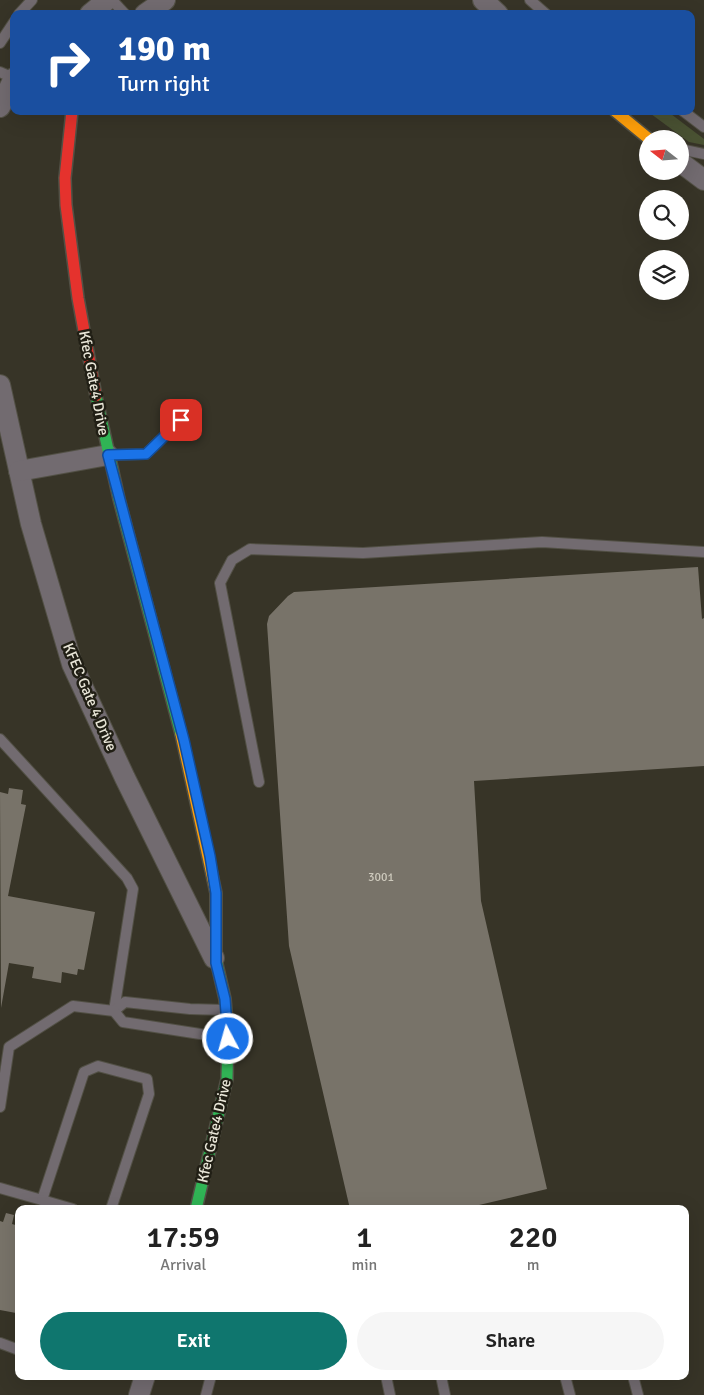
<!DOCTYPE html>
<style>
body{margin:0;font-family:Signika,sans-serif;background:#f6f6f6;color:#222;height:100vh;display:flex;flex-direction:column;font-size:19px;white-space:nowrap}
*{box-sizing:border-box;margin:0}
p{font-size:16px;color:#767676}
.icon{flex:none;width:28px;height:28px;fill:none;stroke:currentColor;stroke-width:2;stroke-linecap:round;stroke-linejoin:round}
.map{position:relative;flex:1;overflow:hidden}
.drawer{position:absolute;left:15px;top:1205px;width:674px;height:175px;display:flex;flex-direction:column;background:#fff;border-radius:10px;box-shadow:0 5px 20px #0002}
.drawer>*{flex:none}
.top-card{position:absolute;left:10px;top:10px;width:685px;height:105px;border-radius:10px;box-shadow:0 5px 20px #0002;background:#1a4fa0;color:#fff;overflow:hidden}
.needle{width:32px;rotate:287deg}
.buttons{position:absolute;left:639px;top:130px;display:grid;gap:10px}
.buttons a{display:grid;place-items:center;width:50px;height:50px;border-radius:50%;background:#fff;box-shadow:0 5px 20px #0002;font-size:25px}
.pin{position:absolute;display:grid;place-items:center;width:42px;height:42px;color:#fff;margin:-21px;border-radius:10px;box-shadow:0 2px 8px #0006}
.me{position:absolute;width:55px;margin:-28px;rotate:354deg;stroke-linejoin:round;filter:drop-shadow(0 0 4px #0008)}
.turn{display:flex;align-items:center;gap:18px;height:105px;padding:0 25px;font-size:22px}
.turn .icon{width:65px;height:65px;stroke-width:2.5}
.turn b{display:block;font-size:35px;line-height:42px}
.eta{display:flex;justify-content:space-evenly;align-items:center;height:85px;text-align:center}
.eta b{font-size:30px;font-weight:600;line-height:35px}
.button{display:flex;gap:10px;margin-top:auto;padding:10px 25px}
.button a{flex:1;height:58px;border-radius:30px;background:#0f766e;color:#fff;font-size:20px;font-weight:600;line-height:58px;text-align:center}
.button a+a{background:#f6f6f6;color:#222}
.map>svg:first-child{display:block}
.green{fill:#4a5233}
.building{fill:#787369}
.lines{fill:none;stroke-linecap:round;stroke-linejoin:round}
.lane-casing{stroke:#525045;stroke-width:12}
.street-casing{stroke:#525045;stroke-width:22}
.fast-casing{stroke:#525045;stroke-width:14}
.slow-casing{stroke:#525045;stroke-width:14}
.jam-casing{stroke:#525045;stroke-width:14}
.lane{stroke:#726b70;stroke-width:10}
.street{stroke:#726b70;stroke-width:20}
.fast{stroke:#30b455;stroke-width:11}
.slow{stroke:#ff9f0a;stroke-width:11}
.jam{stroke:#e5322d;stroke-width:11}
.route-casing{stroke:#114b97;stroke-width:12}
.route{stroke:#1a73e8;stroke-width:9}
.labels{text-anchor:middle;stroke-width:5;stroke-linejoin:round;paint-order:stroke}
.number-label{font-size:12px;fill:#cdc9bc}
.street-label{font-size:15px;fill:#e9e6d8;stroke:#211f15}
</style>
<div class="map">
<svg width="704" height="1395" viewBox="0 0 704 1395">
<rect width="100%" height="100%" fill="#373427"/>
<!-- green -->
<path class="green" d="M647,111H667L704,139V145L689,142Z"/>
<!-- building -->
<g class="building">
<path d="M698,567L702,619L704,618V766L474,781L481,901L547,1189L462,1209H350L289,946L267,624L269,616L288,596L294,592Z"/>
<path d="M9,788L23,790L21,804L26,805L8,896L95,912L84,970L78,969L77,975L62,972L61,983L32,978L34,967L9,963L1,1008L0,792L8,794Z"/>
<path d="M6,1213L14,1215L12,1224L19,1226V1317L15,1316L16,1313L0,1310V1221L3,1222Z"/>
</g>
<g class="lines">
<defs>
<g id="lane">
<path d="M112,0L125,14"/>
<path d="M530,0L546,14"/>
<path d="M19,14L32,0"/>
<path d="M0,43L14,22"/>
<path d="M0,72L14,78"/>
<path d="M683,111L704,127"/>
<path d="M680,149L704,154"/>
<path d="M109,455L146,454L181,420"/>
<path d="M0,739L127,878L133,889L114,1011"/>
<path d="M259,782L220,583L232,560L250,549L363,553L542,542L704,552"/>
<path d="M114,1011L125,1002L190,1009L224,1010"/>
<path d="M0,1107L9,1047L73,1006L114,1011L123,1022L226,1038"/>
<path d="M0,1188L42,1200L84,1072L98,1066L147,1079L149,1094L111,1209"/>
<path d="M42,1200L73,1209"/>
<path d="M0,1343L19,1350"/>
<path d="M386,1376L390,1395"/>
<path d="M441,1376L445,1395"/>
<path d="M565,1376L570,1395"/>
<path d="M633,1376L638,1395"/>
<path d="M206,1395L211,1376"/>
</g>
<g id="street">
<path d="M483,0L498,14"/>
<path d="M90,14L107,0"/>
<path d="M145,14L165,0"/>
<path d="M0,107L14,78"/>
<path d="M680,162L704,180"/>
<path d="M0,385L31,524L72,664L125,778L214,958"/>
<path d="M19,471L108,455"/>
<path d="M139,1395L145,1376"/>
</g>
<g id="fast">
<path d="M96,396L119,499L181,734"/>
<path d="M196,1209L227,1079L228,1034L225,999L216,960"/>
</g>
<g id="slow">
<path d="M615,111L649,139"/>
<path d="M181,734L216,893V960"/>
</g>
<path id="jam" d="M72,111L65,178L66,205L78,298L96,396"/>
</defs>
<!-- lane casing -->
<use href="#lane" class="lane-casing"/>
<!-- street casing -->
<use href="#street" class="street-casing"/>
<!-- fast casing -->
<use href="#fast" class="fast-casing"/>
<!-- slow casing -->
<use href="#slow" class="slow-casing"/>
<!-- jam casing -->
<use href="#jam" class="jam-casing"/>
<!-- lane -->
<use href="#lane" class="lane"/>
<!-- street -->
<use href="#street" class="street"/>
<!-- fast -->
<use href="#fast" class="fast"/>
<!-- slow -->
<use href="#slow" class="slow"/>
<!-- jam -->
<use href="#jam" class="jam"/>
</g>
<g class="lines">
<defs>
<path id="route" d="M181,420L146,454L108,455L184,740L210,856L216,893V963L225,999L228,1039"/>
</defs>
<!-- route casing -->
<use href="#route" class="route-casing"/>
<!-- route -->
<use href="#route" class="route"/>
</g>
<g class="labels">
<!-- number labels -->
<g class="number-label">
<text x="381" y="881">3001</text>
</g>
<!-- street labels -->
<g class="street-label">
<text transform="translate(94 383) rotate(79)" y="5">Kfec Gate4 Drive</text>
<text transform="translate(90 697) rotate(67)" y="5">KFEC Gate 4 Drive</text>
<text transform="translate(214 1131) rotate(-77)" y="5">Kfec Gate4 Drive</text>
</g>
</g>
</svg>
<div class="buttons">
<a><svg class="needle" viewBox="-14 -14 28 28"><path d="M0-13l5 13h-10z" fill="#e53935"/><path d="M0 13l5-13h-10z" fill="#767676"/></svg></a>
<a><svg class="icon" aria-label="search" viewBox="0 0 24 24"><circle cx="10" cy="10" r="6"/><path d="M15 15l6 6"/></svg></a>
<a><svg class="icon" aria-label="layers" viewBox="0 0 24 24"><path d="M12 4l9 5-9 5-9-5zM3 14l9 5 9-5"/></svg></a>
</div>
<div class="pin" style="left:181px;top:420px;background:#d93025"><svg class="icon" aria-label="arrive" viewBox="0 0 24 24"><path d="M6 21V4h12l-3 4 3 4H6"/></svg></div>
<svg class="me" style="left:228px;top:1039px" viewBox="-20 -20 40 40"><circle r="17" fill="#1a73e8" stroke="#fff" stroke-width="3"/><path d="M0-11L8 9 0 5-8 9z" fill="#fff"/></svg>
<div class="top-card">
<div class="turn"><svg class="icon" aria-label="right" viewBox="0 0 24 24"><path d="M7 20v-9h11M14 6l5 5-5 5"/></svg><div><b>190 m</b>Turn right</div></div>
</div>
<section class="drawer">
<div class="eta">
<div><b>17:59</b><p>Arrival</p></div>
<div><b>1</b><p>min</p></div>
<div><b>220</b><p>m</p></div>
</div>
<div class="button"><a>Exit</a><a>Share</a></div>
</section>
</div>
